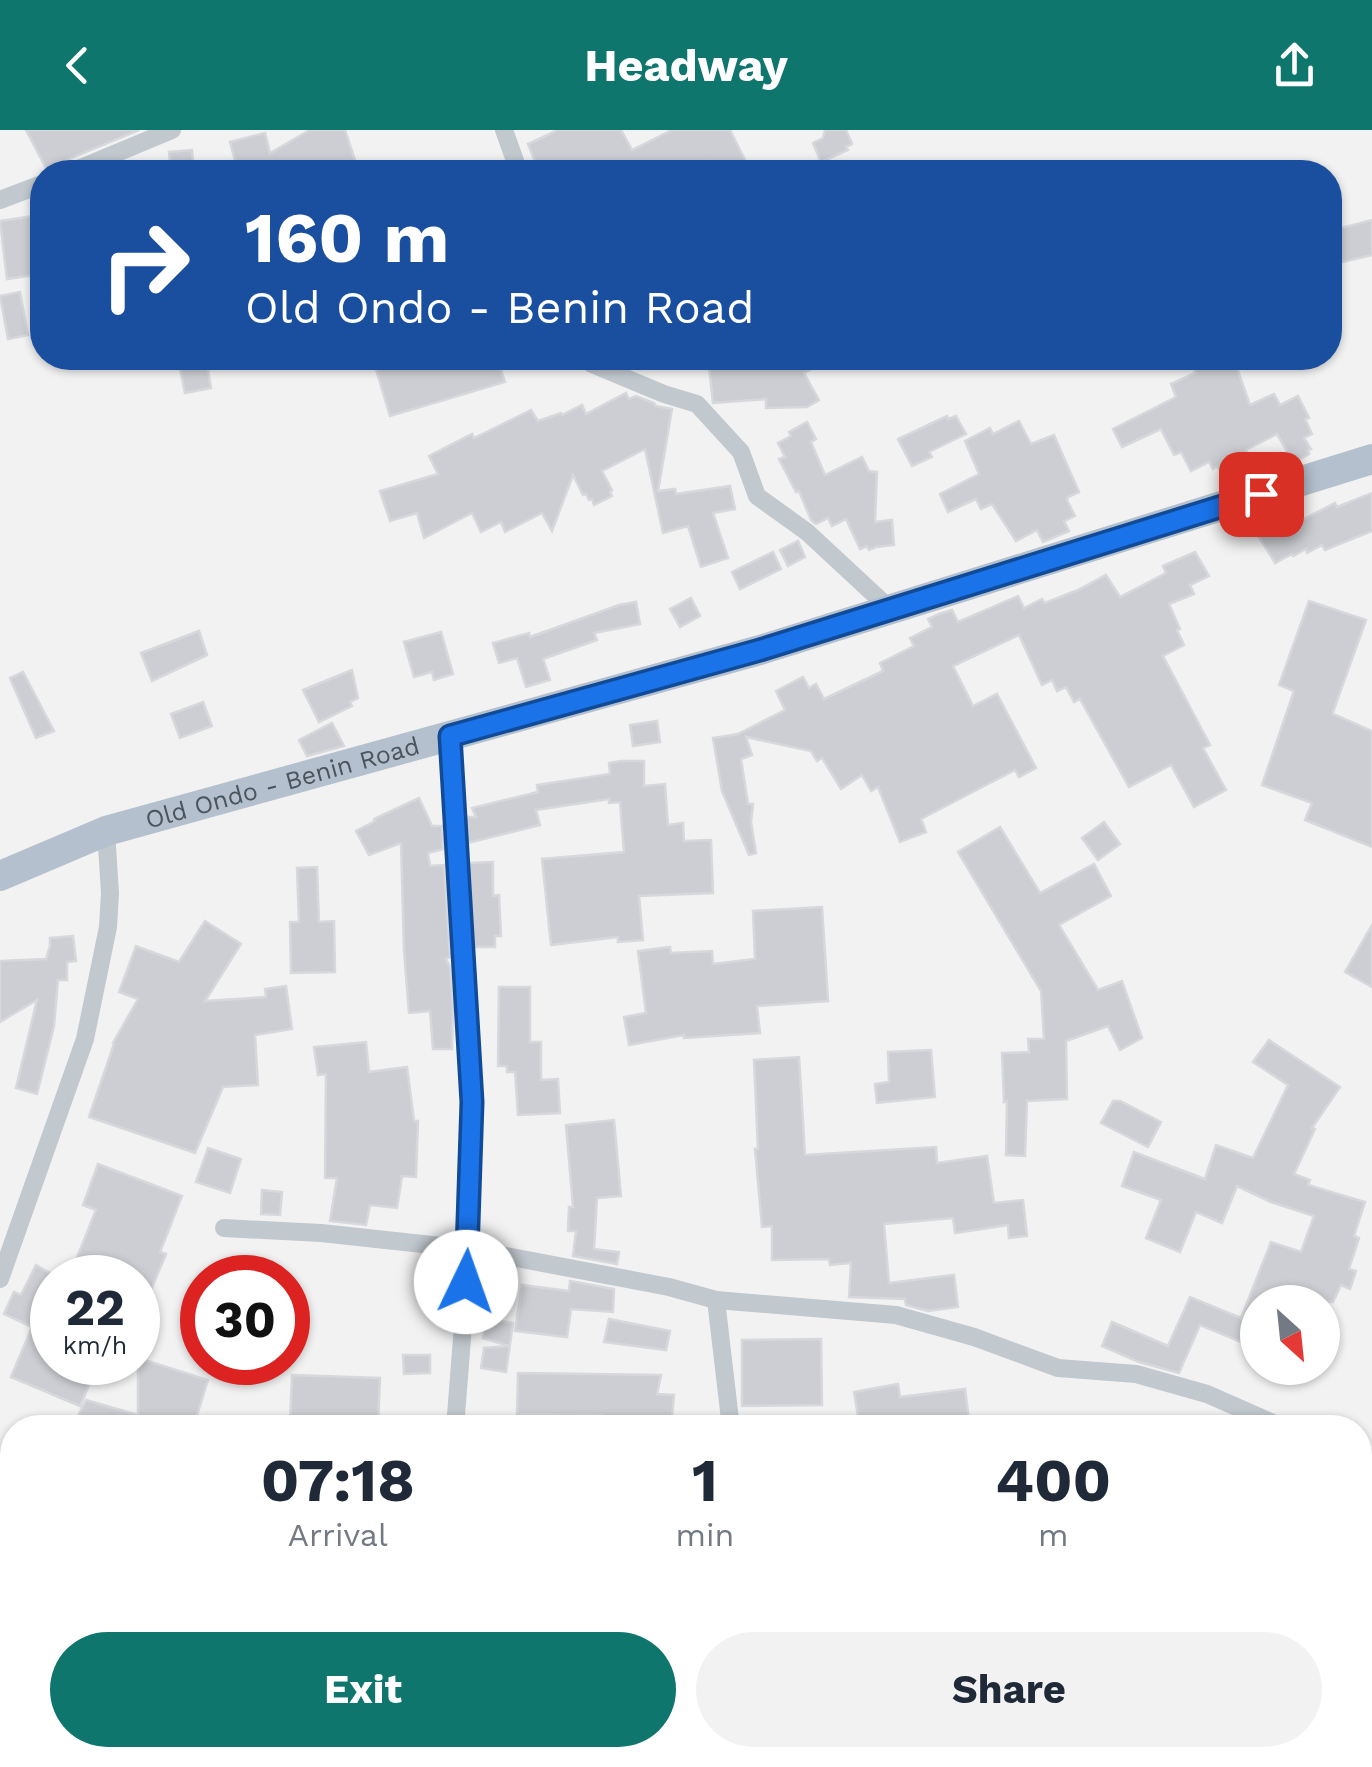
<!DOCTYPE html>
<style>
body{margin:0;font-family:"Work Sans",sans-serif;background:#f2f2f3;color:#1f2937;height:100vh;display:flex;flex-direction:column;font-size:38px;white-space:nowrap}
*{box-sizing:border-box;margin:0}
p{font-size:32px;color:#747a83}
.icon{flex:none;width:55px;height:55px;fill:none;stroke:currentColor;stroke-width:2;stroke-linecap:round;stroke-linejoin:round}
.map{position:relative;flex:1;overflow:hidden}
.sheet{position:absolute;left:0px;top:1285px;width:1372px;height:352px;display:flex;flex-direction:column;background:#fff;border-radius:40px 40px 0 0;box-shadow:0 2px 8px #0004}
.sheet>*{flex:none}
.guide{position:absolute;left:30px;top:30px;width:1312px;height:210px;border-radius:40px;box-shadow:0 2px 8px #0004;background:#1a4fa0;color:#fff;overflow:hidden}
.needle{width:65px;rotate:153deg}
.buttons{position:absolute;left:1240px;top:1155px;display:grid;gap:20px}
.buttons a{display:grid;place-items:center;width:100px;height:100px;border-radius:50%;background:#fff;box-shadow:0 2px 8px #0004;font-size:50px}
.speed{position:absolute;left:30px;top:1125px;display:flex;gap:20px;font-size:50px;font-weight:700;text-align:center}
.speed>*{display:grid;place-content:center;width:130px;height:130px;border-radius:50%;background:#fff;box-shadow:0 2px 8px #0004;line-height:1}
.speed small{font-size:25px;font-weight:400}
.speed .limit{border:15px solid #d22;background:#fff;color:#111}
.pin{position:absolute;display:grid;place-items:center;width:85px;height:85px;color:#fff;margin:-42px;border-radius:20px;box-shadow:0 5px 15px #0006}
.me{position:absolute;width:110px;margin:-55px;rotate:3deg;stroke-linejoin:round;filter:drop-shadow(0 0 8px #0008)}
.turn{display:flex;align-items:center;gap:35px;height:210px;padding:0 50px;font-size:45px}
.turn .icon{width:130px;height:130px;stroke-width:2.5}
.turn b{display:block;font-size:70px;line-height:85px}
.eta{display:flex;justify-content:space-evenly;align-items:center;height:170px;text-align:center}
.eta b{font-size:60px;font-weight:700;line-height:70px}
.action{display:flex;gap:20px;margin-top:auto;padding:20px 50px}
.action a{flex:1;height:115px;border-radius:60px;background:#0f766e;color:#fff;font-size:40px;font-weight:700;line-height:115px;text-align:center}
.action a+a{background:#f2f2f3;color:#1f2937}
header{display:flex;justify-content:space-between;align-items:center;height:130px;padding:0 50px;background:#0f766e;color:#fff;font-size:45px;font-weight:700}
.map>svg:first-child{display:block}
.building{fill:#ccced3;stroke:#d6d8dc;stroke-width:2.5}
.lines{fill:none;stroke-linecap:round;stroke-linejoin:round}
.minor{stroke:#c1c8ce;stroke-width:18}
.primary{stroke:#b4c0cd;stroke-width:30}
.route-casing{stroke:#114b97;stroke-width:25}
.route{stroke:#1a73e8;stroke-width:18}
.labels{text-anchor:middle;stroke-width:8;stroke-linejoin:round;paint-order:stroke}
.street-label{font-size:25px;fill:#4b545d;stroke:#fff}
</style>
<header><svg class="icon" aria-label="back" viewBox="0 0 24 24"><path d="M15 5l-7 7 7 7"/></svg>Headway<svg class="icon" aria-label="share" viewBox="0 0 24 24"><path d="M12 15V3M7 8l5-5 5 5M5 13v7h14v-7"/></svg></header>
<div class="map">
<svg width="1372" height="1637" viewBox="0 0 1372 1637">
<rect width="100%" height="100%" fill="#f3f2f2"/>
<!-- building -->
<g class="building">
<path d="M26,0H139L66,30L54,40L53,37L47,40Z"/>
<path d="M310,0H345L359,42H282L279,38L259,42H236H238L230,12L265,3L270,23Z"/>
<path d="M558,0H621L632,20L672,0H730L751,42H706V31L689,39L685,32L671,39L668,31L648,42H539L528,14Z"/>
<path d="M825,0H846L852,14L846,17L848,20L821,32L813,13L823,8Z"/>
<path d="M192,20L194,42H171L169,22Z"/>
<path d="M40,85L42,103V144L7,149L0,91Z"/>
<path d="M1372,90V125L1330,135V101Z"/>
<path d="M20,162L28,205L8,209L0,166Z"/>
<path d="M178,228H206L211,258L185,263Z"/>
<path d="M414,228H497L505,252L390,286L376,239Z"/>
<path d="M708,228H833L804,243L819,270L807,277L766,278V269L713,273Z"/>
<path d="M1193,228H1231L1237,238L1250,275L1274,264L1280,275L1298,266L1309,288L1305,289L1312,304L1304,308L1311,319L1308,320L1309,324L1294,333L1277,304L1246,320L1251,329L1221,342L1217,336L1213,339L1209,332L1191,341L1181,322L1174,325L1161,299L1122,317L1113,299L1176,267L1171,254L1195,243Z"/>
<path d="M626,263L629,269L636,266L654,273L656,276L672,279L658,361L675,359L676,364L730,356L735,379L713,383L728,428L701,437L688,396L663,403L645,319L602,341L612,360L610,362L612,366L594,375L592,369L589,370L586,364L583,365L573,345L552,401L542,383L505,402L501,392L481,402L472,383L424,408L417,383L390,391L380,361L438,344L429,326L472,304L474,308L531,280L538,291L561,283L562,285L582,275L586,284Z"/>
<path d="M947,286L948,289L956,286L966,304L929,322L932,327L912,336L898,309Z"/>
<path d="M1019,291L1031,314L1054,305L1079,362L1068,367L1067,370L1075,386L1064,391L1069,401L1043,412L1037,400L1016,411L992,374L981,379L976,369L948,382L940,364L979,344L965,311L990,298L993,304Z"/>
<path d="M807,292L816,309L811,312L825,345L862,327L869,341L877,342L875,392L892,390L894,415L876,417L869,420L867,416L860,419L846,389L832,396L828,388L816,394L811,390L799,361L796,362L779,329L785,327L778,313L791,306L789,302Z"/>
<path d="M1372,363V401L1325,420L1322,415L1307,423L1306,419L1293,426L1292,424L1275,433L1259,407L1298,387L1300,391L1335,373L1337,377Z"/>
<path d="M798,411L805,427L788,436L780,420Z"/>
<path d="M773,422L781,439L740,459L732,442Z"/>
<path d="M1195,422L1209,446L1190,455L1194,464L1169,474L1180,499L1177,500L1184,515L1163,526L1210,615L1203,618L1226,660L1194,677L1171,635L1129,657L1080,569L1074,572L1066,557L1057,561L1052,550L1042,555L1019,505L953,536L973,576L997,564L1036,638L1019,647L1015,640L921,689L926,702L900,712L878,657L871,661L862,645L841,659L822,628L817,631L811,621L746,607L752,625L741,629L748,674H753L751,692L756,723L749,725L722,661L713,608L738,604L785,580L776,561L803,547L809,558L816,554L824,569L883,541L880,533L914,516L910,508L932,497L928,489L939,484L952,480L958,492L1018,466L1024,478L1042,469L1045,473L1078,460L1106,445L1120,467L1166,443L1163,436Z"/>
<path d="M691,468L700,486L680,497L670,479Z"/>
<path d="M1309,471L1366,490L1333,582V584L1372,601V717L1305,690L1312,673L1262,655L1294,561L1279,555Z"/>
<path d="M636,472L640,494L594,503L597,510L543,529L550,550L526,557L517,528L499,533L493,513L529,503L530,507L619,475Z"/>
<path d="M199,501L207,525L152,551L141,523Z"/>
<path d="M441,502L453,544L434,550L432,542L414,547L404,512Z"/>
<path d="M352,540L358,568L350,572L352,576L319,592L303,560Z"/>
<path d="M23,542L54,601L36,608L10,548Z"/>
<path d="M203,572L212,596L180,608L171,584Z"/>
<path d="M657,591L660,612L633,616L630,595Z"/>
<path d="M332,593L344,616L307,626L299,610Z"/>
<path d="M621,631H644V656L665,654L668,695L683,693L684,711L711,710L713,763L639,766L643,810L618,812V807L551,815L542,729L624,722L620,672L609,673V669L536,680L540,695L468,713L466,687H476L472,678L538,662L537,655L610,644L609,633Z"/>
<path d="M419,668L432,696H442L443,719L428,723L430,736L444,735L450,827L446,829L450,837L453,878L452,919H433L430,881L409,883L404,821L401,713L369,725L356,701L375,691L374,689Z"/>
<path d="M1104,692L1120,714L1098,730L1082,708Z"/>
<path d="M1000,697L1040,763L1094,734L1111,766L1059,795L1098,860L1122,851L1142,908L1120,920L1108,896L1066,911L1067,969L1027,971L1025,1026L1006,1025L1007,971L1004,972L1002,923L1029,922L1028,909H1044L1041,861L958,722Z"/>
<path d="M493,732V766L499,765L501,806H495V817H474L469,733Z"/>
<path d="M317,737L319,792L334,791L335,842L291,843L290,792H299L297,738Z"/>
<path d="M822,777L828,871L757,876L760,903L684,908V905L629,915L624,887L646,883L638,821L670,817L671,823L712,821L713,834L755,829L753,781Z"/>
<path d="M205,791L241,814L205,871L266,867L265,859L286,856L292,899L255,905L258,955L223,957L195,1023L89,987L114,914L113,913L138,869L119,862L136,816L179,832Z"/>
<path d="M1372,795V857L1345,842Z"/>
<path d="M73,806L76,831L67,832V850H58L54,896L37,964L16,958L37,870L0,892V831L46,829L50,816V808Z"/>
<path d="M499,857H530V912H541V950L558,949L560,983L518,985L515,942H507V936H498Z"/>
<path d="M1269,910L1340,957L1312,998L1315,999L1294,1044L1310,1050L1308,1055L1365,1072L1354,1106L1359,1108L1349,1139L1356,1141L1350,1159L1341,1155L1333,1172H1258V1219L1200,1195L1179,1243L1139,1232L1102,1216L1112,1192L1168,1216L1190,1167L1241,1188L1271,1112L1301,1122L1314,1086L1271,1072L1237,1056L1222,1093L1196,1082L1180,1122L1146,1108L1161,1070L1122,1056L1134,1022L1205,1049L1216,1015L1253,1028L1288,955L1253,932Z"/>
<path d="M366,912L369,942L407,937L414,991H418L416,1047L402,1046L397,1078L370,1075L366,1095L330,1091L337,1048H325L326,944L318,945L314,917Z"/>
<path d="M931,920L935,967L877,973L875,954L889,952L888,922Z"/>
<path d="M799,927L805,1025L936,1017L937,1033L987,1026L994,1073L1023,1070L1027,1106L1009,1108L1008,1095L955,1103L953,1088L884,1094L889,1153L954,1145L958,1177L928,1181L906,1175L905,1169L849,1167L851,1133L830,1135L829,1129L772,1130V1096L762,1097L755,1019H758L754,930Z"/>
<path d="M1113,971H1120L1161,992L1148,1017L1101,993Z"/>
<path d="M614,990L621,1066L597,1068L594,1119L619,1122L617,1134L573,1126L576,1101H568L569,1077H573L566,995Z"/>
<path d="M208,1018L241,1029L230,1063L196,1052Z"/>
<path d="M98,1034L182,1066L160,1122L166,1124L138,1191V1148H105L74,1135L96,1080L83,1075Z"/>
<path d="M262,1060L282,1062L280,1085L261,1084Z"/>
<path d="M36,1135L52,1144V1232H99L80,1276L11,1247L32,1197L4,1184L14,1162L21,1165Z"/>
<path d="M570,1151L614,1159L613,1182L571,1179L567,1207L515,1201L522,1155L569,1161Z"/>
<path d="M486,1189L513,1193L506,1242L481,1238L484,1218L509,1216L483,1208Z"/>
<path d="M609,1189L670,1201L666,1220L604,1212Z"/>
<path d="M821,1209L822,1275L742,1276V1210Z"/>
<path d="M403,1225H430V1243L404,1244Z"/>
<path d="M138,1228L208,1250L193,1298H168L162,1295L161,1298H105L79,1284L86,1270L138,1285Z"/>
<path d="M518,1243L661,1245L657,1264L674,1265L671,1298H602L603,1285L517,1284Z"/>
<path d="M292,1245L380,1248L378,1295L290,1293Z"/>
<path d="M898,1254L900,1267L965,1259L970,1298H930L929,1290L888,1298H860L854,1262Z"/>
</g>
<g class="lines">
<!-- minor -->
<g class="minor">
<path d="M504,0L519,42"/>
<path d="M71,42L172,0"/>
<path d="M0,70L42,54"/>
<path d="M588,228L592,234L664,264L697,274L741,322L757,366L807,402L891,480"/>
<path d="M449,606L471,972L469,1119L455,1298"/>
<path d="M224,1098L321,1103L469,1119L669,1157L716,1170L896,1185L974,1207L1058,1238L1136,1244L1207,1264L1284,1298"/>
<path d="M0,1149L85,909L108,797L110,763L106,701"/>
<path d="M716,1170L731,1298"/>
<path d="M1360,1462L1372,1467"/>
<path d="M454,1637V1625"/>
<path d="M1205,1637L1209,1625"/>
</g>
<!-- primary -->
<path class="primary" id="s1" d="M0,746L106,701L760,520L1372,329"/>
</g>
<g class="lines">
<defs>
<path id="route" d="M466,1152L472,972L450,606L760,520L1261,364"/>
</defs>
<!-- route casing -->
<use href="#route" class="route-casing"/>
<!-- route -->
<use href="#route" class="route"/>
</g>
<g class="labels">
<!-- street labels -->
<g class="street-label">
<text dy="9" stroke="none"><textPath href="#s1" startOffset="298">Old Ondo - Benin Road</textPath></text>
</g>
</g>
</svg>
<div class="buttons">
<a><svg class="needle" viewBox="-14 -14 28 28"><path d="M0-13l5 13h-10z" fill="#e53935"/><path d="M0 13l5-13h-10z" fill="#747a83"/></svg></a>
</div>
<div class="speed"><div>22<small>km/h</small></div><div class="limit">30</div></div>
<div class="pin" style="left:1261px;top:364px;background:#d93025"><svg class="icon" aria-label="arrive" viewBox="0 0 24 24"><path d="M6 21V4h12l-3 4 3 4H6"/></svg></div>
<svg class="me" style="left:466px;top:1152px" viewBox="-20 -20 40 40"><circle r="19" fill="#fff"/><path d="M0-13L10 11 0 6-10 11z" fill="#1a73e8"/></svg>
<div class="guide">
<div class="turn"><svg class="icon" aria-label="right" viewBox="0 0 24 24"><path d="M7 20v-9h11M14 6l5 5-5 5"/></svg><div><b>160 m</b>Old Ondo - Benin Road</div></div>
</div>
<section class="sheet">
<div class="eta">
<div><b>07:18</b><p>Arrival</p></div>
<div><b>1</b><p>min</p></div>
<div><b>400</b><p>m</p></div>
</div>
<div class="action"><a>Exit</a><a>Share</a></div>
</section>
</div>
